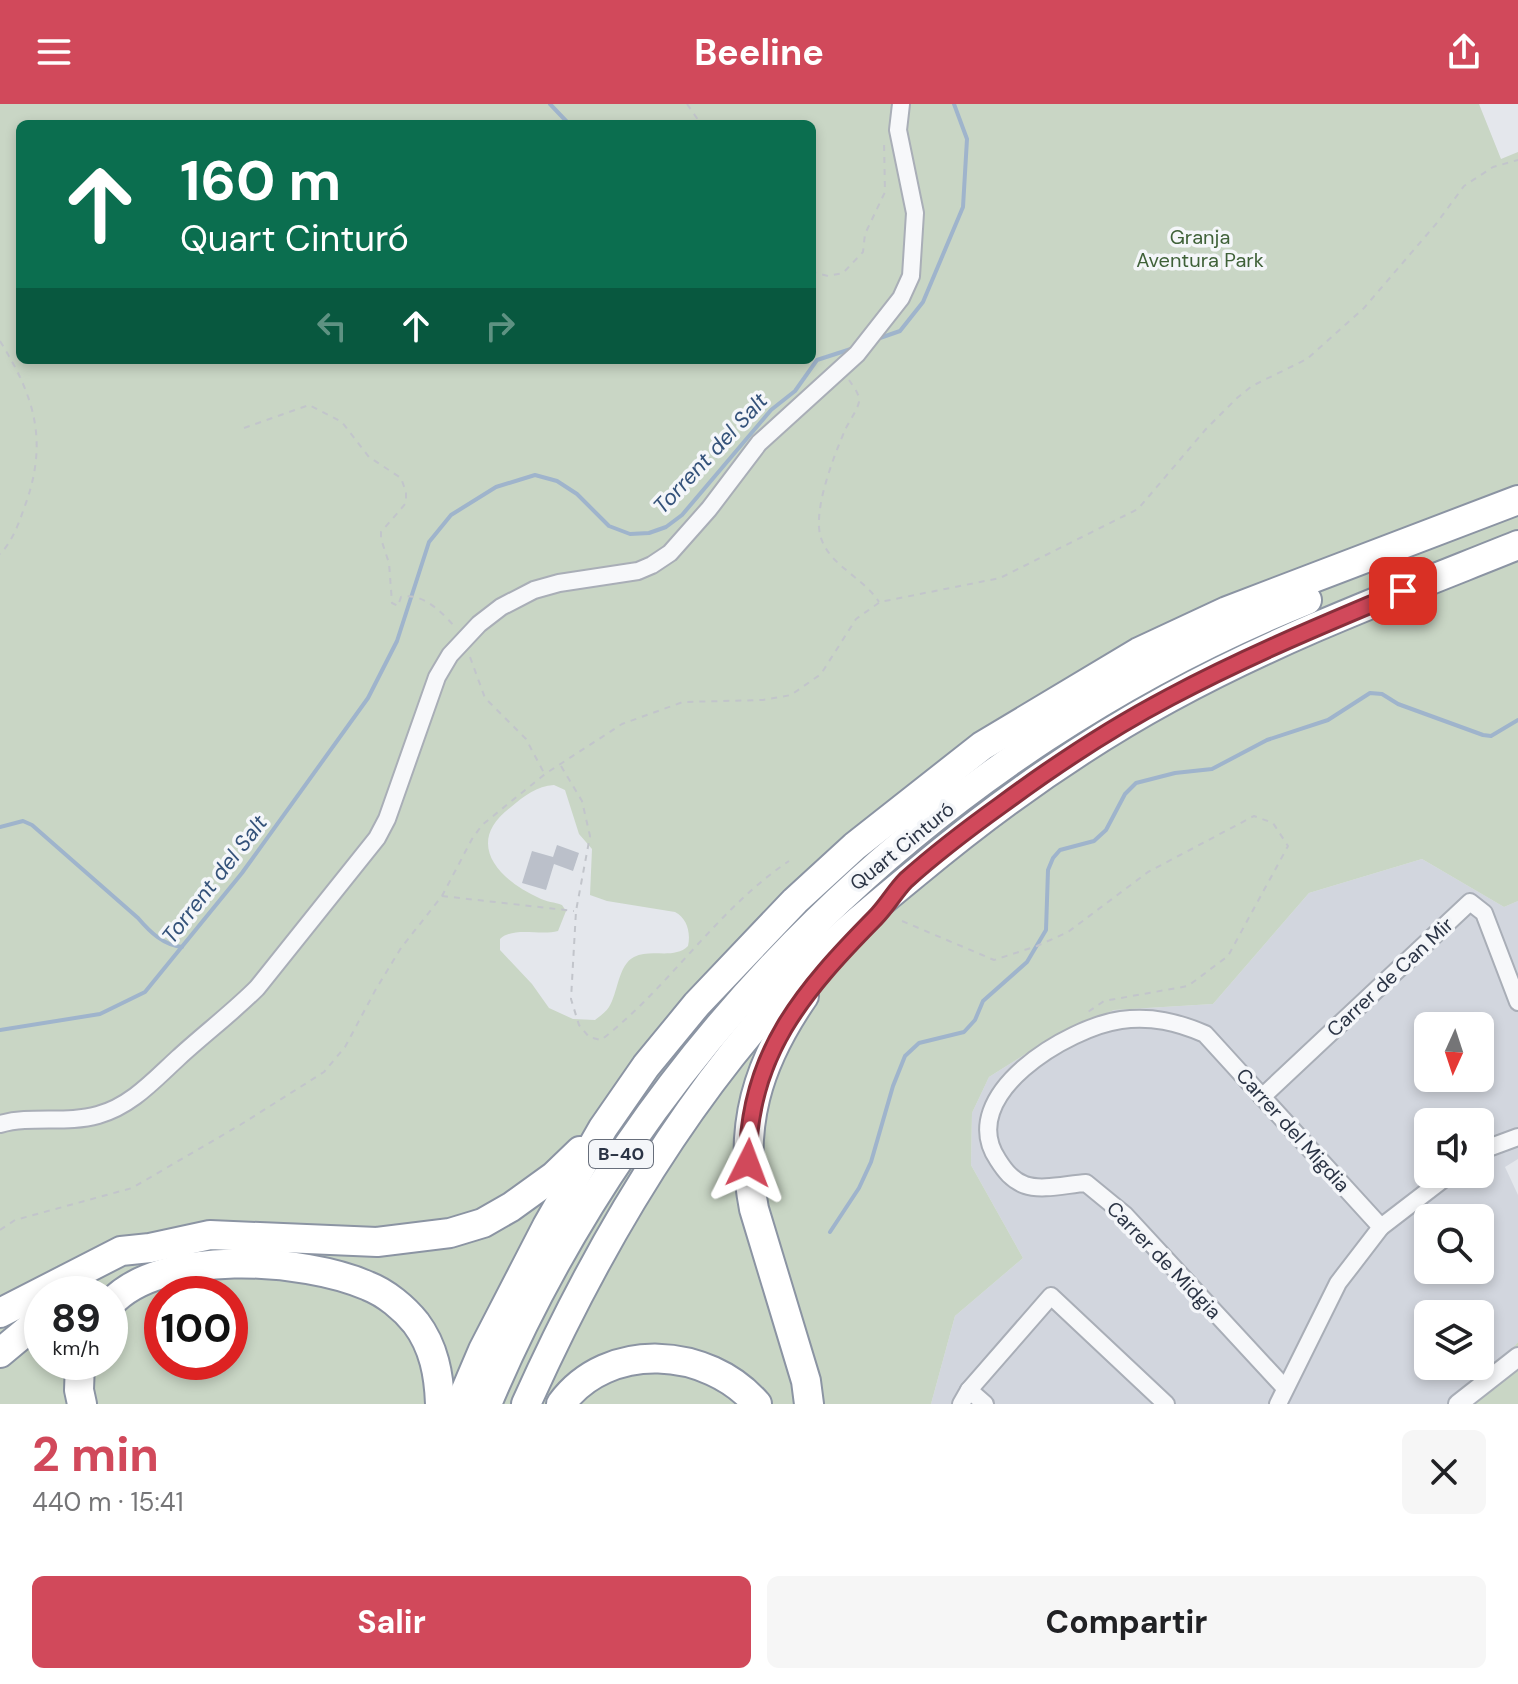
<!DOCTYPE html>
<html lang="es">
<meta charset="utf-8">
<style>
body{margin:0;font-family:"DM Sans",sans-serif;background:#f6f6f6;color:#202124;height:100vh;display:flex;flex-direction:column;font-size:30px;white-space:nowrap}
*{box-sizing:border-box;margin:0}
p{font-size:26px;color:#757577}
.icon{flex:none;width:44px;height:44px;fill:none;stroke:currentColor;stroke-width:2;stroke-linecap:round;stroke-linejoin:round}
.map{position:relative;height:1300px;overflow:hidden}
.panel{display:flex;flex-direction:column;background:#fff;flex:1}
.panel>*{flex:none}
.top-card{position:absolute;left:16px;top:16px;width:800px;height:244px;border-radius:12px;box-shadow:0 4px 12px #0003;background:#0b6e4f;color:#fff;overflow:hidden}
.needle{width:52px;rotate:183deg}
.controls{position:absolute;left:1414px;top:908px;display:grid;gap:16px}
.controls a{display:grid;place-items:center;width:80px;height:80px;border-radius:12px;background:#fff;box-shadow:0 4px 12px #0003;font-size:40px}
.speed{position:absolute;left:24px;top:1172px;display:flex;gap:16px;font-size:40px;font-weight:700;text-align:center}
.speed>*{display:grid;place-content:center;width:104px;height:104px;border-radius:50%;background:#fff;box-shadow:0 4px 12px #0003;line-height:1}
.speed small{font-size:20px;font-weight:400}
.speed .limit{border:12px solid #d22;background:#fff;color:#111}
.pin{position:absolute;display:grid;place-items:center;width:68px;height:68px;color:#fff;margin:-34px;border-radius:16px;box-shadow:0 4px 12px #0006}
.me{position:absolute;width:88px;margin:-44px;rotate:3deg;stroke-linejoin:round;filter:drop-shadow(0 0 6px #0008)}
.turn{display:flex;align-items:center;gap:28px;height:168px;padding:0 32px;font-size:36px}
.turn .icon{width:104px;height:104px;stroke-width:2.5}
.turn b{display:block;font-size:56px;line-height:68px}
.lanes{display:flex;align-items:center;height:76px;padding:0 32px;background:#0003;justify-content:center;gap:40px;direction:ltr}
.lanes .off{opacity:.35}
.round{display:grid;place-items:center;flex:none;width:84px;height:84px;border-radius:12px;background:#f6f6f6}
.head{display:flex;align-items:center;justify-content:space-between;height:136px;padding:0 32px}
h1{font-size:48px;font-weight:700;line-height:60px;color:#d1495b}
.primary-button{display:flex;gap:16px;margin-top:auto;padding:16px 32px}
.primary-button a{flex:1;height:92px;border-radius:12px;background:#d1495b;color:#fff;font-size:32px;font-weight:700;line-height:92px;text-align:center}
.primary-button a+a{background:#f6f6f6;color:#202124}
header{display:flex;justify-content:space-between;align-items:center;height:104px;padding:0 32px;background:#d1495b;color:#fff;font-size:36px;font-weight:700}
.map>svg:first-child{display:block}
.built{fill:#d2d6de;fill-rule:evenodd}
.green{fill:#c9d6c5;fill-rule:evenodd}
.lines{fill:none;stroke-linecap:round;stroke-linejoin:round}
.stream{stroke:#9fb4cc;stroke-width:4}
.building{fill:#bbc0ca}
.minor-casing{stroke:#a9aeb7;stroke-width:20}
.tertiary-casing{stroke:#a9aeb7;stroke-width:22}
.motorway-casing{stroke:#8b94a3;stroke-width:32}
.path{stroke:#c2c5cb;stroke-width:2;stroke-dasharray:6 6;stroke-linecap:butt}
.minor{stroke:#f7f8fa;stroke-width:16}
.tertiary{stroke:#f7f8fa;stroke-width:18}
.motorway{stroke:#fff;stroke-width:28}
.route-casing{stroke:#882f3b;stroke-width:20}
.route{stroke:#d1495b;stroke-width:14}
.labels{text-anchor:middle;stroke-width:7;stroke-linejoin:round;paint-order:stroke}
.shield{fill:#f4f6f9;stroke:#676e7b;stroke-width:2}
.shield-label{font-size:18px;font-weight:bold;fill:#2b3445}
.park-label{font-size:20px;fill:#3f6138;stroke:#f4f6f9}
.street-label{font-size:20px;fill:#2b3445;stroke:#f4f6f9}
.water-label{font-size:22px;font-style:italic;fill:#34527a;stroke:#f4f6f9}
</style>
<header><svg class="icon" aria-label="menu" viewBox="0 0 24 24"><path d="M4 6h16M4 12h16M4 18h16"/></svg>Beeline<svg class="icon" aria-label="share" viewBox="0 0 24 24"><path d="M12 15V3M7 8l5-5 5 5M5 13v7h14v-7"/></svg></header>
<div class="map">
<svg width="1518" height="1300" viewBox="0 0 1518 1300">
<rect width="100%" height="100%" fill="#e4e7ec"/>
<!-- built -->
<path class="built" d="M1422,755L1504,803L1518,797V1055L1505,1063L1518,1091V1238L1513,1244L1449,1300H931L955,1212L1023,1154L971,1061L972,1009L989,973L1048,936L1114,906L1213,900L1309,789ZM1428,922H1480V974H1428ZM1428,1018H1480V1070H1428ZM1428,1114H1480V1166H1428ZM1428,1210H1480V1262H1428Z"/>
<!-- green -->
<g class="green">
<path d="M0,0H1479L1501,55L1518,48V797L1504,803L1422,755L1309,789L1213,900L1114,906L1048,936L989,973L972,1009L971,1061L1023,1154L955,1212L931,1300H0ZM20,20H812V256H20ZM554,681L565,686L579,730L592,745L590,791L607,797L675,808C687,814 691,829 688,842C674,856 651,844 634,853C618,861 618,889 609,903C606,908 600,912 595,916L573,915L549,904L532,880L500,846V835C514,822 540,832 558,827L566,807L562,801C555,798 546,798 539,794C497,775 464,738 511,703C524,692 537,682 554,681ZM42,1190H110V1258H42ZM162,1190H230V1258H162Z"/>
<path d="M1518,1238V1300H1449L1513,1244Z"/>
</g>
<g class="lines">
<!-- stream -->
<g class="stream">
<path d="M550,0L569,20"/>
<path d="M877,235L900,227L923,198L963,103L967,35L954,0"/>
<path d="M0,723L23,717L32,721L138,814C150,828 163,841 182,843"/>
<path d="M0,926L100,910L145,888L242,769L368,594L397,537L429,438L451,411L496,383L535,371L557,377L577,390L609,422L630,430L649,429L666,423L682,411L771,306L795,287L817,256L854,244"/>
<path d="M830,1128L859,1084L871,1058L893,982L905,952L919,939L964,928L975,916L983,897L1027,858L1046,826L1048,766L1053,754L1060,746L1094,737L1106,726L1125,690L1136,679L1175,669L1212,665L1267,636L1328,616L1370,589L1382,590L1398,600L1483,631L1491,632L1518,616"/>
</g>
</g>
<!-- building -->
<path class="building" d="M557,741L579,749L573,767L554,760L546,786L522,779L532,747L553,753Z"/>
<g class="lines">
<defs>
<g id="minor">
<path d="M1262,993L1470,798L1484,809L1518,898"/>
<path d="M0,1020C32,1011 66,1020 98,1011C131,1002 154,976 178,954C204,930 232,909 257,884L377,734L387,715L437,573L450,551L479,520L501,503L534,486L559,479L638,467L652,461L670,449L709,405L759,339L857,250L901,194L911,172L915,109L898,26L901,0"/>
<path d="M1480,1047L1518,1033"/>
<path d="M1285,1284L1125,1111L1086,1079C1068,1080 1042,1087 1025,1081C1012,1076 1005,1067 998,1056C954,991 1069,923 1121,916C1152,912 1177,918 1205,930L1381,1123"/>
<path d="M969,1286L985,1300"/>
<path d="M961,1300L969,1286L1051,1192L1166,1300"/>
<path d="M1278,1300L1338,1179L1381,1123L1450,1070"/>
</g>
<path id="tertiary" d="M1458,1300L1518,1253"/>
<g id="motorway">
<path d="M804,892C757,960 738,1023 754,1105L806,1277L809,1300"/>
<path d="M110,1200C160,1144 305,1154 368,1182C386,1189 404,1204 416,1219C434,1243 439,1271 440,1300"/>
<path d="M0,1209L121,1147L150,1144L210,1131L377,1138L450,1129L483,1119L511,1103L554,1072L580,1047"/>
<path d="M0,1249L42,1214"/>
<path d="M80,1258L79,1286L82,1300"/>
<path d="M460,1300L483,1246L547,1122L603,1024L646,962L697,900L795,797L855,742L982,642L1139,548L1227,507L1518,396"/>
<path d="M487,1300C640,936 941,644 1307,496"/>
<path d="M526,1300C596,1144 685,991 805,867C840,831 878,800 917,768C996,702 1079,643 1169,594C1280,533 1401,488 1518,441"/>
<path d="M561,1300C608,1236 708,1243 757,1300"/>
</g>
</defs>
<!-- minor casing -->
<use href="#minor" class="minor-casing"/>
<!-- tertiary casing -->
<use href="#tertiary" class="tertiary-casing"/>
<!-- motorway casing -->
<use href="#motorway" class="motorway-casing"/>
<!-- path -->
<g class="path">
<path d="M687,0L701,20"/>
<path d="M812,165L816,169L828,172L843,169L863,148L865,130L885,88L884,37"/>
<path d="M0,237C36,295 49,340 23,407C18,422 11,439 0,450"/>
<path d="M849,276C853,282 860,290 859,298C857,307 849,317 845,326C834,352 812,407 821,434C830,462 863,473 879,498"/>
<path d="M244,324L309,301L342,318L369,353L401,374L406,388V399L381,428V435L389,459L392,499L398,502L401,493C422,488 442,508 454,522"/>
<path d="M470,553L485,594L526,635L544,669"/>
<path d="M561,662L582,697L590,732L576,807L571,895L579,921L589,933L601,936C670,883 716,806 789,757"/>
<path d="M442,792L574,807"/>
<path d="M902,817L994,856L1037,842L1068,828L1148,768L1254,712L1273,719L1288,742L1228,852L1188,882L1104,897L1085,910"/>
<path d="M0,1126L15,1116L132,1084L240,1021L324,968L345,943L376,885L401,844L442,792L472,735L482,721L545,670L622,620L683,598L763,596L791,591L821,570L856,515L880,498L1000,474L1138,405L1206,325L1237,294L1252,282L1307,255L1364,204L1436,120L1464,82L1493,63L1518,56"/>
</g>
<!-- minor -->
<use href="#minor" class="minor"/>
<!-- tertiary -->
<use href="#tertiary" class="tertiary"/>
<!-- motorway -->
<use href="#motorway" class="motorway"/>
</g>
<g class="lines">
<defs>
<path id="route" d="M748,1059C747,951 804,886 875,814C887,802 895,787 906,776C936,749 969,724 1001,701C1055,661 1111,624 1170,593C1245,553 1324,520 1403,487"/>
</defs>
<!-- route casing -->
<use href="#route" class="route-casing"/>
<!-- route -->
<use href="#route" class="route"/>
</g>
<g class="labels">
<!-- shield labels -->
<rect class="shield" x="589" y="1036" width="64" height="28" rx="6"/>
<g class="shield-label">
<text x="621" y="1056">B-40</text>
</g>
<!-- park labels -->
<g class="park-label">
<text x="1200" y="140">Granja<tspan x="1200" dy="23">Aventura Park</tspan></text>
</g>
<!-- street labels -->
<g class="street-label">
<text transform="translate(902 742) rotate(-39)" y="7">Quart Cinturó</text>
<text transform="translate(1390 873) rotate(-43)" y="7">Carrer de Can Mir</text>
<text transform="translate(1293 1026) rotate(48)" y="7">Carrer del Migdia</text>
<text transform="translate(1164 1156) rotate(46)" y="7">Carrer de Midgia</text>
</g>
<!-- water labels -->
<g class="water-label">
<text transform="translate(710 349) rotate(-47)" y="8">Torrent del Salt</text>
<text transform="translate(214 775) rotate(-52)" y="8">Torrent del Salt</text>
</g>
</g>
</svg>
<div class="controls">
<a><svg class="needle" viewBox="-14 -14 28 28"><path d="M0-13l5 13h-10z" fill="#e53935"/><path d="M0 13l5-13h-10z" fill="#757577"/></svg></a>
<a><svg class="icon" aria-label="sound" viewBox="0 0 24 24"><path d="M4 9h4l5-4v14l-5-4H4zM17 9q2 3 0 6"/></svg></a>
<a><svg class="icon" aria-label="search" viewBox="0 0 24 24"><circle cx="10" cy="10" r="6"/><path d="M15 15l6 6"/></svg></a>
<a><svg class="icon" aria-label="layers" viewBox="0 0 24 24"><path d="M12 4l9 5-9 5-9-5zM3 14l9 5 9-5"/></svg></a>
</div>
<div class="speed"><div>89<small>km/h</small></div><div class="limit">100</div></div>
<div class="pin" style="left:1403px;top:487px;background:#d93025"><svg class="icon" aria-label="arrive" viewBox="0 0 24 24"><path d="M6 21V4h12l-3 4 3 4H6"/></svg></div>
<svg class="me" style="left:748px;top:1059px" viewBox="-20 -20 40 40"><path d="M0-17L14 15 0 8-14 15z" fill="#d1495b" stroke="#fff" stroke-width="4"/></svg>
<div class="top-card">
<div class="turn"><svg class="icon" aria-label="ahead" viewBox="0 0 24 24"><path d="M12 20V5M6 11l6-6 6 6"/></svg><div><b>160 m</b>Quart Cinturó</div></div>
<div class="lanes"><svg class="icon off" aria-label="left" viewBox="0 0 24 24"><path d="M17 20v-9H6M10 6l-5 5 5 5"/></svg><svg class="icon" aria-label="ahead" viewBox="0 0 24 24"><path d="M12 20V5M6 11l6-6 6 6"/></svg><svg class="icon off" aria-label="right" viewBox="0 0 24 24"><path d="M7 20v-9h11M14 6l5 5-5 5"/></svg></div>
</div>
</div>
<section class="panel">
<div class="head"><div><h1>2 min</h1><p>440 m · 15:41</p></div><a class="round"><svg class="icon" aria-label="close" viewBox="0 0 24 24"><path d="M6 6l12 12M18 6L6 18"/></svg></a></div>
<div class="primary-button"><a>Salir</a><a>Compartir</a></div>
</section>
